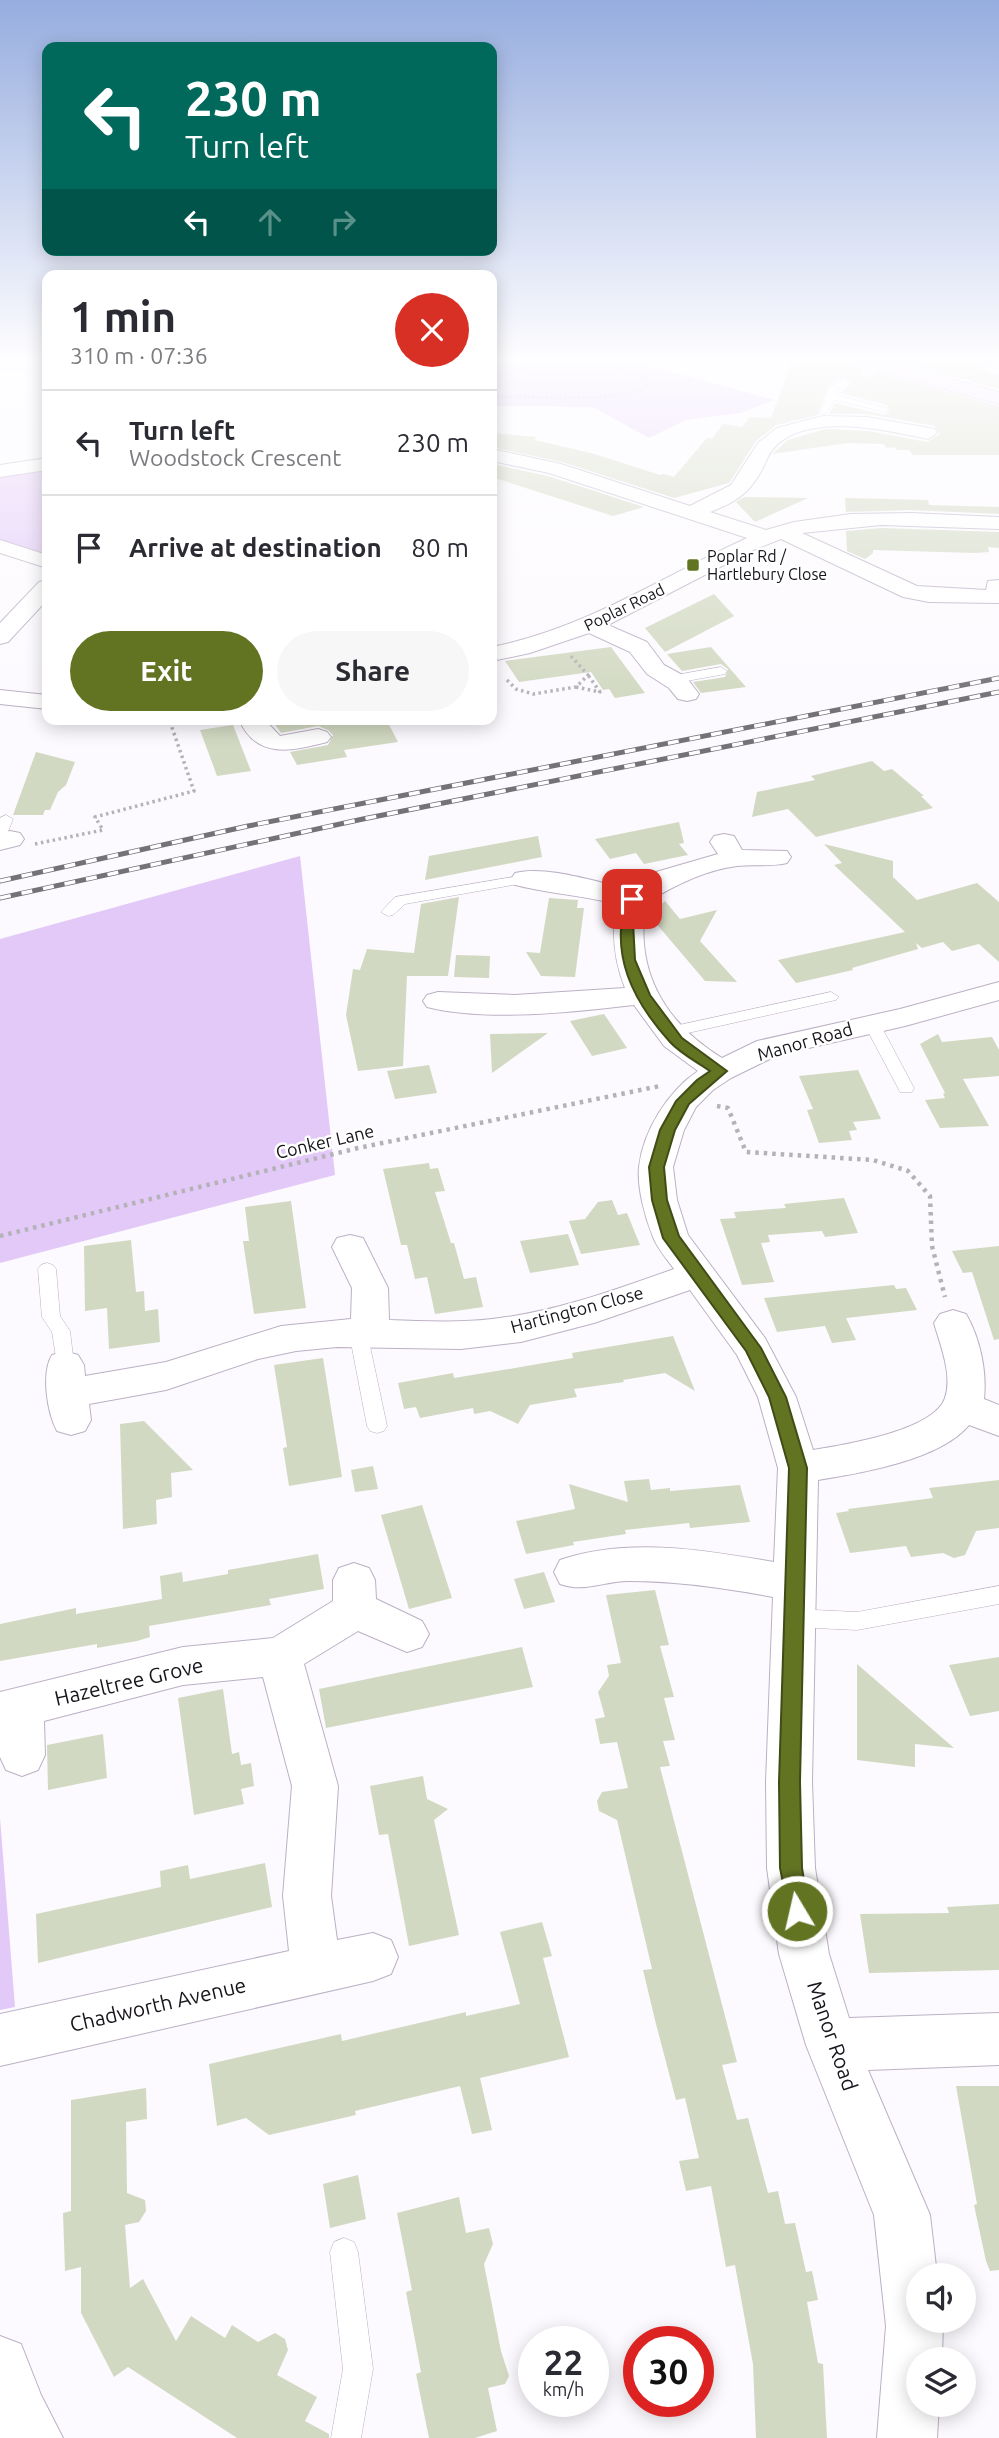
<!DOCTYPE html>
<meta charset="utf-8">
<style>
body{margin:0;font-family:Ubuntu,sans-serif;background:#f7f7f7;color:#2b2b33;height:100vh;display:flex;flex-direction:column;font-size:26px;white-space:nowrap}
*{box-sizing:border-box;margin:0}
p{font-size:23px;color:#7c7c81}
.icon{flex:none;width:38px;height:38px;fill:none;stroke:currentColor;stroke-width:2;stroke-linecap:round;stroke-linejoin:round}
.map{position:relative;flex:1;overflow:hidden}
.sheet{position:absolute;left:42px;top:270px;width:455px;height:455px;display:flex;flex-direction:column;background:#fff;border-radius:14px;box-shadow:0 4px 18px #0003}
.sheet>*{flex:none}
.hud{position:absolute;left:42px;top:42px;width:455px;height:214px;border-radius:14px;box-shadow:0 4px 18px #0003;background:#00695c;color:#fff;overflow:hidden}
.tools{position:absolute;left:906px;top:2263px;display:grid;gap:14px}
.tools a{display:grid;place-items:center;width:70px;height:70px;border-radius:50%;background:#fff;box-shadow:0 4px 18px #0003;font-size:35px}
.speed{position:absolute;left:518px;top:2326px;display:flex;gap:14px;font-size:35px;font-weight:700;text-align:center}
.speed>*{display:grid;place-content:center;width:91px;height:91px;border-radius:50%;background:#fff;box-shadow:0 4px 18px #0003;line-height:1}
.speed small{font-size:18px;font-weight:400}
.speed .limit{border:10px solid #d22;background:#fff;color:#111}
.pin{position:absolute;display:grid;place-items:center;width:60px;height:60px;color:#fff;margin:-30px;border-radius:14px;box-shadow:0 4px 10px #0006}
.me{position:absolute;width:77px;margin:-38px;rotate:351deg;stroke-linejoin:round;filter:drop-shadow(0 0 5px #0008)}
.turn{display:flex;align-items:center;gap:24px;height:147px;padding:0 28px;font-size:32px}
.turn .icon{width:91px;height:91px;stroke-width:2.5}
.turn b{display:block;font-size:49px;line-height:60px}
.lanes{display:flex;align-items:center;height:66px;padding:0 28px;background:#0003;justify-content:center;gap:35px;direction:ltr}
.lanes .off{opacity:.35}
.round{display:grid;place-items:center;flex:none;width:74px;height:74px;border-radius:37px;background:#f7f7f7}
.overview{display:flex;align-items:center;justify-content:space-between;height:119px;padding:0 28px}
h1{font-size:42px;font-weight:700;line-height:52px}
.button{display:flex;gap:14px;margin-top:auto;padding:14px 28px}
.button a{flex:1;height:80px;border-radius:42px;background:#627422;color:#fff;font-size:28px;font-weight:700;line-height:80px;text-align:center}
.button a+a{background:#f7f7f7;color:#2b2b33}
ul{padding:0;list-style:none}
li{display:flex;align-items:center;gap:21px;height:105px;padding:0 28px;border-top:2px solid #e1e1e2}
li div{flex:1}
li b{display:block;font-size:26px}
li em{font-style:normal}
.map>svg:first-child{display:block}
.green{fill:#e2c9f7}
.building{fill:#d2d9c2}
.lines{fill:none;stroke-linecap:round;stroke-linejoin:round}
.service-casing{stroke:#bbb0c4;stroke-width:1}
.minor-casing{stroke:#bbb0c4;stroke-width:2}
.secondary-casing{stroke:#bbb0c4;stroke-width:2}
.path-far2{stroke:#b5b2b7;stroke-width:2.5;stroke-dasharray:2 2.5;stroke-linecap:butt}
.path-far1{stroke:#b5b2b7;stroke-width:3.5;stroke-dasharray:2.5 3.5;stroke-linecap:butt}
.path{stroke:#b5b2b7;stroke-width:4.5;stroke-dasharray:3.5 5;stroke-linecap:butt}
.service{fill:#fff;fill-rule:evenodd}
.minor{fill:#fff;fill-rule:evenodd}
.secondary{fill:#f2e4fd;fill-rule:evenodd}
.rail-casing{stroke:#747177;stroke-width:5}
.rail{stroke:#fff;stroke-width:3.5;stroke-dasharray:11;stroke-linecap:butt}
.route{fill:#627422;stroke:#404b16;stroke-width:2}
.poi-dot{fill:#627422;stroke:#fff;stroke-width:2.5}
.labels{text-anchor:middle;stroke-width:5;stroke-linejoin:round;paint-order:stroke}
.far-poi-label{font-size:16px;fill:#18141b;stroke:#fff;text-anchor:start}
.far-street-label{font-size:16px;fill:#18141b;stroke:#fff}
.street-label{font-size:18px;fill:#18141b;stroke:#fff}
.near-street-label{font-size:21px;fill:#18141b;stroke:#fff}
</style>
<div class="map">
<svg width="999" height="2438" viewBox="0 0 999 2438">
<rect width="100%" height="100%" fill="#fcfafe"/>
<!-- green -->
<g class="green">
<path d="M492,361H632L774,400L741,413L686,420L649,438L593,407L492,406Z"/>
<path d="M27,468H47V557L0,540V473Z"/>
<path d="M300,856L335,1175L0,1263V939Z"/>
<path d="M0,1818L15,2007L0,2010Z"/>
</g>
<!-- building -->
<g class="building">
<path d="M792,361H852L856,367L863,369L860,373L865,377L878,373L999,406V455H913L909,450H897L895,447L886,448L884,444L847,443L772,454L788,440L825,429L869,431L927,442L940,434L935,426L867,414H829L835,403L885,415L889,412L887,405L840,393L852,382L844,377L828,386L818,415L776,425L756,441L729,483L674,498L562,462L492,447V433L537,437L534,440L591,453L660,475L663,474L674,477L707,438L712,439L723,424L742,427L750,417L771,418Z"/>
<path d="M895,361H999L983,369L999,375V389Z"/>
<path d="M492,464L548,476L644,507L613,516L492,477Z"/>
<path d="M744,497L808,498L755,522L736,502Z"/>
<path d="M845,498L928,500L929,505L999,507V514L911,510L846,512Z"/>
<path d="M881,528L999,532V548L988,547L989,552L976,553L873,550V553L865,559L847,551L846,531Z"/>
<path d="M714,594L734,616L665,652L645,628Z"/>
<path d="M611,647L645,693L615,698L609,689L603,690L591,672L519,682L505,661Z"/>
<path d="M711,647L746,687L701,693L693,682L725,677L728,669L721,664L682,671L667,654Z"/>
<path d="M271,719H386L398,742L344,750L347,757L297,765L290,752L328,745L333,735L328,730L318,726L281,733Z"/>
<path d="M233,725L251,771L217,776L200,730Z"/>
<path d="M36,752L75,762L66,785L58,792L50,810H45L43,815H13Z"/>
<path d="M872,761L884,771L892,769L924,796H921L933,808L816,837L788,809L752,817L757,792L815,780L811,776Z"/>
<path d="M679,822L684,843L679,844L688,855L644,864L636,853L610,859L595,839Z"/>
<path d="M538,836L542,857L425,880L429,856Z"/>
<path d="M824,844L893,861V877L917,900L977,883L999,902V962L979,944L952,951L943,942L922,948L916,943L918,949L852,968L853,970L796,983L778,960L905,932L834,865L842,863Z"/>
<path d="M459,897L448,976H407L403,1066L358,1071L346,1015L353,969L360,970L367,949L414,953L421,904Z"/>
<path d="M549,898L578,900L577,908H584L575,977L541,976L526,952L540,953Z"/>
<path d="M665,901L680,919L717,910L700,941L737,982L705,981L649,915Z"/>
<path d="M456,955L490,956L489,978L454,977Z"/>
<path d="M604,1014L627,1048L592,1056L570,1021Z"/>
<path d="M548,1033L492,1073L490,1034Z"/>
<path d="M938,1034L942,1042L992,1037L999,1050V1076L963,1079L989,1126L940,1128L925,1100L945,1098L943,1094L945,1093L920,1044Z"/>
<path d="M429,1065L437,1093L395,1099L387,1071Z"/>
<path d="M858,1070L881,1119L853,1122L857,1130L849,1131L852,1140L819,1143L807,1110L813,1109L799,1076Z"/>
<path d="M429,1163L430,1169L438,1168L445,1191L435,1192L451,1243H454L464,1279L476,1277L483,1307L435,1314L427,1277L415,1279L407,1245H401L383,1169Z"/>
<path d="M844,1198L858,1233L825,1237L822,1231L768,1235L770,1242L761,1243L774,1282L742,1285L720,1219L736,1218L734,1212L786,1208L784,1204Z"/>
<path d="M612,1200L618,1215L627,1213L640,1245L581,1254L569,1221L585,1219L598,1202Z"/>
<path d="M291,1201L306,1308L254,1314L243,1241H249L245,1207Z"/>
<path d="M568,1234L579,1265L530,1273L520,1241Z"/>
<path d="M131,1240L136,1292L144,1291L145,1311L158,1309L160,1342L109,1349L107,1308L85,1311L84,1246Z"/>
<path d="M999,1246V1339L994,1340L972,1272L963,1273L952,1251Z"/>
<path d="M894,1285L896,1289L906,1288L917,1310L846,1318L856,1340L832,1343L825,1326L777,1332L764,1298Z"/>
<path d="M673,1336L695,1391L665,1373L623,1380L624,1382L574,1389L577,1397L530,1405L518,1424L490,1411L474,1414L473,1408L420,1418L416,1407L404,1409L398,1383L453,1373L454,1378L515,1368L573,1358L572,1353Z"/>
<path d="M323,1358L342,1477L289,1486L283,1448L287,1447L274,1365Z"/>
<path d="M144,1421L193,1470L171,1473L172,1497L156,1500L157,1524L123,1529L120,1424Z"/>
<path d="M373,1466L378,1489L355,1492L351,1470Z"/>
<path d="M649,1479L651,1490L670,1488V1491L740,1485L750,1522L690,1528L689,1523L625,1530L626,1534L573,1542L574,1545L526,1554L516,1521L575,1509L569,1484L628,1502L624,1481Z"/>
<path d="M999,1480V1528L976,1531L965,1555L954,1558L943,1553L911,1557L906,1546L850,1553L836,1513L849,1511L848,1509L933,1498L929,1488Z"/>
<path d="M422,1505L452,1598L409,1609L381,1515Z"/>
<path d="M318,1554L324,1589L269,1599L271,1605L149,1626L150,1637L137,1641L97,1648V1644L0,1661V1624L76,1608V1614L162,1599L160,1576L182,1572L183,1582L228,1574V1570Z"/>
<path d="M544,1572L555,1602L524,1609L514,1579Z"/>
<path d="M655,1590L669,1645L660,1646L674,1697L664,1698L675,1740L663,1741L670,1766L660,1767L737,2062L722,2065L737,2120L748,2118L768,2193L778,2191L785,2224L795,2223L806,2272L812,2271L818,2300L807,2302L818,2363L823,2364L827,2438H756L753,2364L735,2265L726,2267L711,2186L686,2191L679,2161L699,2158L685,2098L676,2100L656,2024L643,1970L652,1969L617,1820L599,1811L597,1801L602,1792L628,1788L617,1742L600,1744L595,1719L605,1717L598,1692L609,1676L607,1665L621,1663L606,1595Z"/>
<path d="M522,1647L533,1687L326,1728L319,1689Z"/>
<path d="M999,1657V1711L970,1716L949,1665Z"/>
<path d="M857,1664L954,1748L915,1744V1767L857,1760Z"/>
<path d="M223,1689L232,1754L239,1752L241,1765L251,1763L254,1786L241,1789L244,1804L194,1815L178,1698Z"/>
<path d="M103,1734L107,1778L48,1790L47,1745Z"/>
<path d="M423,1776L427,1799L448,1809L434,1820L459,1935L409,1946L388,1834L379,1835L370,1786Z"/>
<path d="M265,1863L272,1907L38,1963L36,1914L161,1887L160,1871L188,1865L190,1879Z"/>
<path d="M999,1904V1970L869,1973L860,1914L949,1913L947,1907Z"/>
<path d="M542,1922L552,1956L543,1958L569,2057L480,2078L492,2130L472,2134L460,2086L355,2111L356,2115L269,2135L246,2118L217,2126L209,2064L341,2034L342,2041L466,2012V2016L520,2004L500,1932Z"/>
<path d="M956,2086H999V2270L990,2271L986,2261L974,2205L977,2204Z"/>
<path d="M146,2088L147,2119L126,2122L127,2193L145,2200L146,2211L139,2222L125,2225L130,2288L143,2279L176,2341L191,2316L225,2338L232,2325L258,2342L275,2333L285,2339L288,2350L277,2375L317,2397L305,2421L329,2434V2438H237L128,2367L114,2377L81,2313V2267L65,2271L63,2213L71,2211V2100Z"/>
<path d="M358,2175L366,2219L330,2228L323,2184Z"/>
<path d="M459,2197L466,2233L489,2228L493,2244L484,2264L501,2351L509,2376L505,2384L488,2388L497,2431L475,2438H429L416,2374L421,2372L406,2292L412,2290L397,2213Z"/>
</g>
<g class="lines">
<defs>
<g id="service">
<path d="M880,364L887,366L867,375L863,372Z"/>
<path d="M845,379L849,382L837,390V395L886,408V412L834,400L826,413H820L830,387Z"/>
<path d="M721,667L727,671L725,674L676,683L670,679L676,675Z"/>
<path d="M6,815L13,819L7,834L0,838V818Z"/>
<path d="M525,875L532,879L530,882L405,904L393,915L388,916L381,912L395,897Z"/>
<path d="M831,992L839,997L836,1000L670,1037L662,1032L670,1027Z"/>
<path d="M872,1019L880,1024L914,1088L912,1092H900L898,1088L864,1024Z"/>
<path d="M47,1263L53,1265L56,1269L60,1316L70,1331L74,1365L72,1370H58L52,1332L42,1317L38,1269L41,1265Z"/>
<path d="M358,1325L365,1327L367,1332L387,1426L384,1431L377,1433L370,1431L367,1426L349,1332L351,1327Z"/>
<path d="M999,1586V1604L857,1630L793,1627L785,1624L782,1618L785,1612L793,1609L857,1612Z"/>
<path d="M344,2238L354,2242L358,2252L373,2369L361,2438H331L343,2369L330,2252L334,2242Z"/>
</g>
<g id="minor">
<path d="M0,361H47V367L0,369Z"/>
<path d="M823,416L867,417L935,429L937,433L928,439C886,430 805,411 773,449C767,456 765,466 760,473C749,494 732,504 710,512L766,530L794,522L851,514L911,513L999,517V529L881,525L802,533L917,586L986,590L988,581L999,580V603L929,602L903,597L781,539L753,550L608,625L647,642L664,665L686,677L699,694L696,699L687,701L678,699L669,688L647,674L630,652L589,633L530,653L492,661V647C584,629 662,577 747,538L549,473L492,461V449L561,464L690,506L731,485L758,443L777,428Z"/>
<path d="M47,458V470L0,477V465Z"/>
<path d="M0,540L47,555V568L0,553Z"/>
<path d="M47,580V600L8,642L0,644V623L39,582Z"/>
<path d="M0,690L47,695V709L0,704Z"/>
<path d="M239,719H264L280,736L318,729L327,732L331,737L327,742C292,751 256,760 239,719Z"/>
<path d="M10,831L20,833L24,839L20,845L0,850V833Z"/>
<path d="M724,834L734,836L742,850L787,851L791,857L787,863C770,867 754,864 737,866C705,870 673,886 646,903C634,971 665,1023 722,1058L757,1041L900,1009L999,982V1000L905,1026L778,1055L731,1078L713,1090L696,1107L684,1130L673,1167L677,1200L688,1235L765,1338L796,1397L813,1450C843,1445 934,1431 945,1398C953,1375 940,1344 934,1323L940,1314L953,1310L966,1314C980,1338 987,1371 984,1399L999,1405V1436L969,1425C940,1460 861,1473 818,1480L812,1782L815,1868L829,1954L849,2018L999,2013V2065L868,2070L930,2215L937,2275H919V2320H943L942,2359H919V2404H939L937,2438H877L886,2326L874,2215L806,2045L779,1954L767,1868L766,1782L773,1597C725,1588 677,1581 629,1581C603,1581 585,1593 560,1584L554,1572L560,1560C628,1537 705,1550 774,1562L778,1468L758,1397L737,1355L690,1290L594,1323L521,1342L461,1349L337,1347L296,1351L258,1359L166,1390L89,1404L91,1420L85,1431L71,1435L57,1431C47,1412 41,1373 52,1355L65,1351L78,1355L84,1365L85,1376L166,1362L281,1326L351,1319L352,1288L332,1247L337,1238L350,1235L363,1238L388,1288L389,1320C423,1321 457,1323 492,1319C555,1312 615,1290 674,1269C667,1259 657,1248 653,1237C645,1217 637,1188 639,1167C643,1131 668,1091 698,1071L664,1046L634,1005C574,1012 486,1022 427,1007L423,1001L427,995L438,992L515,995L625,988C614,960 611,934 617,904C583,896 548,893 515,885L511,879L515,873C546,865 596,882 628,889L656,872L718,854L710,842L714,836Z"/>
<path d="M354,1563L369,1568L375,1580L376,1599L422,1621L429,1634L422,1647L407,1652L358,1631L304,1664L338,1786L331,1896L337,1940L373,1933L391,1940L398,1957L391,1974L373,1981L0,2066V2014L289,1951L283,1896L292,1786L263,1677L183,1685L44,1721L45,1755L38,1770L22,1776L6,1770L0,1757V1692L183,1647L273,1638L333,1601V1580L339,1568Z"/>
<path d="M0,2336L21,2344L41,2395L63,2438H0Z"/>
</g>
<path id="secondary" d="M855,361H886L999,392V404L858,365Z"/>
</defs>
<!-- service casing -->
<use href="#service" class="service-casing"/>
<!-- minor casing -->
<use href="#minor" class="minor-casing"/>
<!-- secondary casing -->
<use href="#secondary" class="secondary-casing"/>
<!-- path-far2 -->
<g class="path-far2">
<path d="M492,382L505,374L544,361"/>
<path d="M492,397C545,395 596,405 647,387L649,379L600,361"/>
</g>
<!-- path-far1 -->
<g class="path-far1">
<path d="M507,680L516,689L533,694L576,687L588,675L569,654"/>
<path d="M576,687L600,692L588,675"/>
<path d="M478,719L481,723"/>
<path d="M35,844L103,830L95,817L194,791L169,719"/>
</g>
<!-- path -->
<g class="path">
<path d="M717,1106L728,1108L746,1152L873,1160L908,1171L930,1196L932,1246L945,1297"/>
<path d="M0,1236L358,1148L660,1086"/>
</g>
<!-- service -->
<use href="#service" class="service"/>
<!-- minor -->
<use href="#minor" class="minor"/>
<!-- secondary -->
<use href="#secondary" class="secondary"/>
<defs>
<g id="rail">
<path d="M0,881L248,826L999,678"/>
<path d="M0,898L363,819L999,692"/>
</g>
</defs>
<!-- rail casing -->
<use href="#rail" class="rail-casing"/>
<!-- rail -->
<use href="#rail" class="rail"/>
</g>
<!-- sky -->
<linearGradient id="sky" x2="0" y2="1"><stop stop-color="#96addf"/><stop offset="0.51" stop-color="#fefdff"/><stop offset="1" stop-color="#fefdff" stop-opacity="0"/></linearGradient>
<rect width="999" height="702" fill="url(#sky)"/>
<!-- route -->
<path class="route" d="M632,895L639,899L633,922L635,960L650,995L682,1038L727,1071L689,1104L675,1130L664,1167L667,1200L679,1236L761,1348L786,1397L807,1468L800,1782L802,1868L809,1911L805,1918L797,1921L790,1918L780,1868L779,1782L789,1468L769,1397L746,1351L663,1238L652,1200L649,1167L660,1130L676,1101L697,1080L710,1071C697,1062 681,1054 670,1042C632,1000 610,955 626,899Z"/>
<!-- markers -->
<rect class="poi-dot" x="686" y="558" width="14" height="14" rx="3.5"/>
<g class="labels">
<!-- far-poi labels -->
<g class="far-poi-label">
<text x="707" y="562">Poplar Rd /<tspan x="707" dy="18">Hartlebury Close</tspan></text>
</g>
<!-- far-street labels -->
<g class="far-street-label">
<text transform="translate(624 607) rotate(-26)" y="6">Poplar Road</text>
</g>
<!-- street labels -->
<g class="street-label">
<text transform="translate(805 1042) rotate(-16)" y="6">Manor Road</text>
<text transform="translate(325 1142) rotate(-13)" y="6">Conker Lane</text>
<text transform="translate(577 1310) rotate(-15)" y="6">Hartington Close</text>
</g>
<!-- near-street labels -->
<g class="near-street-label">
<text transform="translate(129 1682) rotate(-13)" y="7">Hazeltree Grove</text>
<text transform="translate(158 2005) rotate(-13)" y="7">Chadworth Avenue</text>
<text transform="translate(832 2036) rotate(71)" y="7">Manor Road</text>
</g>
</g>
</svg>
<div class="tools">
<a><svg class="icon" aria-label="sound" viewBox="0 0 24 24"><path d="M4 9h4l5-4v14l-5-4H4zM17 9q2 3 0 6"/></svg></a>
<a><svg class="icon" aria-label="layers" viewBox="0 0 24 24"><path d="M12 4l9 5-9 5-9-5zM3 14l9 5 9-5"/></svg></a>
</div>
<div class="speed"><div>22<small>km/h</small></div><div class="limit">30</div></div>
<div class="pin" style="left:632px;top:899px;background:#d93025"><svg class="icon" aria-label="arrive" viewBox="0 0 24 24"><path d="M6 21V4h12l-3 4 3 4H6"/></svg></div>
<svg class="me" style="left:797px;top:1911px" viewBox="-20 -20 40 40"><circle r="17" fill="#627422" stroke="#fff" stroke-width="3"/><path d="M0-11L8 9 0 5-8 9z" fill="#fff"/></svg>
<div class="hud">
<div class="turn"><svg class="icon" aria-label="left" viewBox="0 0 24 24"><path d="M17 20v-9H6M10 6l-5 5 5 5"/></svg><div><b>230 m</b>Turn left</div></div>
<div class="lanes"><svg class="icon" aria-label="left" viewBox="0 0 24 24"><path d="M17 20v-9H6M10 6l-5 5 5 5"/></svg><svg class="icon off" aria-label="ahead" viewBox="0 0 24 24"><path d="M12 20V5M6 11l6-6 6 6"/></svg><svg class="icon off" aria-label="right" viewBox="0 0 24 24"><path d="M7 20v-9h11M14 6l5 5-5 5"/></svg></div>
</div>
<section class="sheet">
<div class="overview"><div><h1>1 min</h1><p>310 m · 07:36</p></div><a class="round" style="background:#d93025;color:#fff"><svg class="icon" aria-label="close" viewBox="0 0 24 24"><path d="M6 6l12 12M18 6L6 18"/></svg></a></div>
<ul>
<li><svg class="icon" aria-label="left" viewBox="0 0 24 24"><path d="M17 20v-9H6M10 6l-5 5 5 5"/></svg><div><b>Turn left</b><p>Woodstock Crescent</p></div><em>230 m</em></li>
<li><svg class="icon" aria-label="arrive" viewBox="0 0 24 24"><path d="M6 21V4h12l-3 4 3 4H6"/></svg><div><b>Arrive at destination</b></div><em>80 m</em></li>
</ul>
<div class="button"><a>Exit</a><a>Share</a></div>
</section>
</div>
